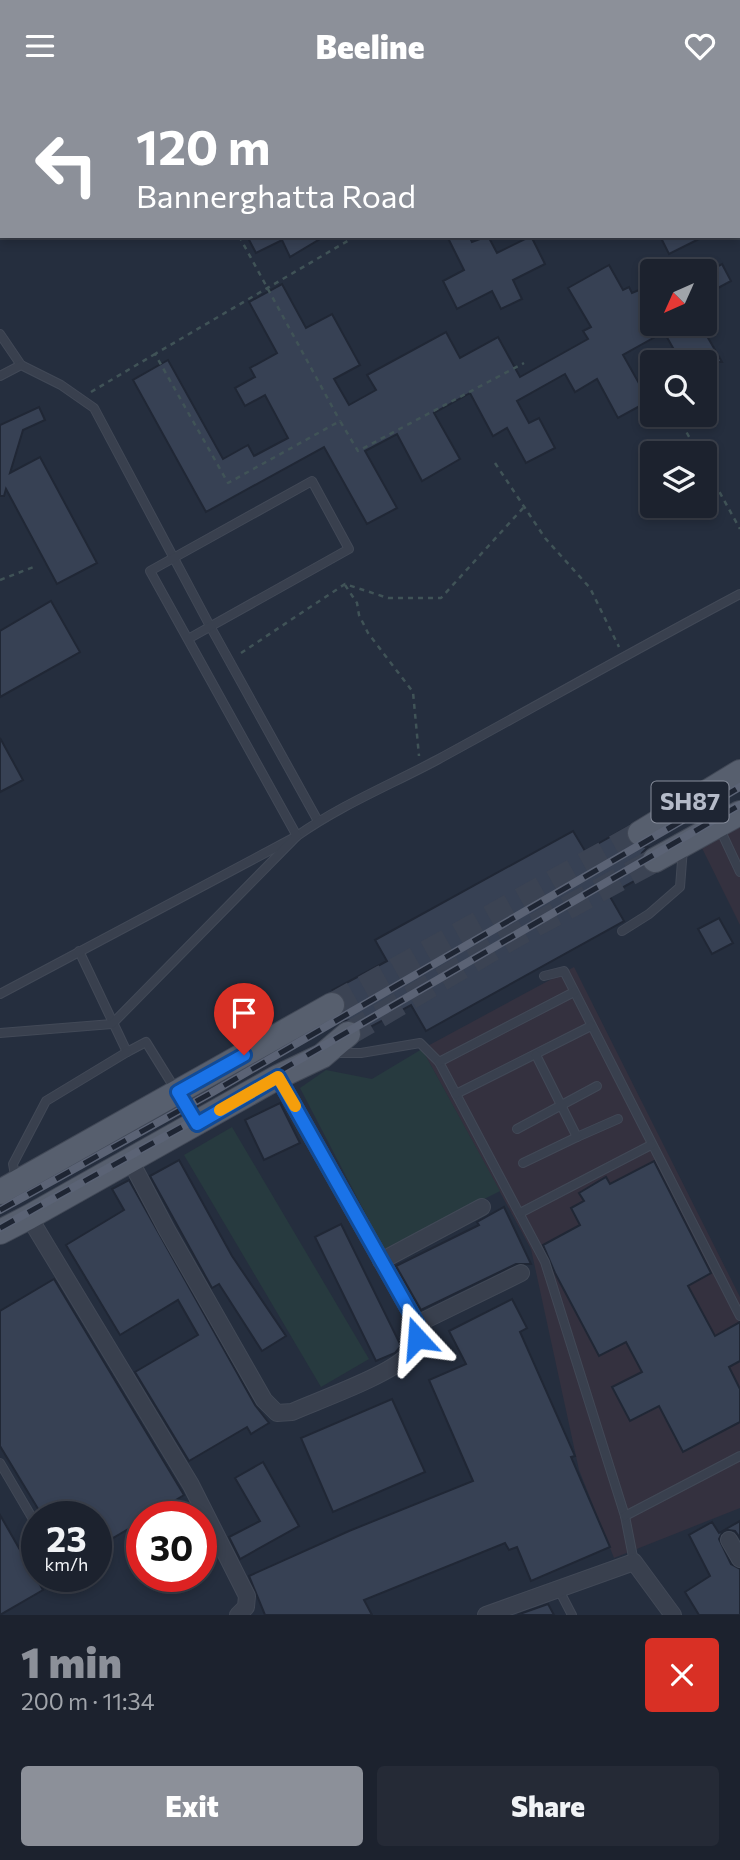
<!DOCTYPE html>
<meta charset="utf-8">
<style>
body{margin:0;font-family:Commissioner,sans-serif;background:#252a36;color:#f1f3f6;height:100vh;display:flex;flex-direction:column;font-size:26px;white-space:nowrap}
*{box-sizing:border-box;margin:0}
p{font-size:23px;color:#a0a4aa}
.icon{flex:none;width:38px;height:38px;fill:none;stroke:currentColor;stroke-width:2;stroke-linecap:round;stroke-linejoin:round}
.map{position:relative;height:1524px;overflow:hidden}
.panel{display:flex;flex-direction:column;background:#1c222e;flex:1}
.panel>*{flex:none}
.top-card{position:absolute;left:0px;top:0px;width:740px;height:147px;box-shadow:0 4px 10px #0003,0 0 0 2px #3a3f4a;background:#8c9099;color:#fff;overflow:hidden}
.needle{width:46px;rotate:225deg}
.fabs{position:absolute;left:640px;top:168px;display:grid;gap:14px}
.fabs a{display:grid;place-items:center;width:77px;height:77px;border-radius:7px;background:#1c222e;box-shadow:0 4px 10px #0003,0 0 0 2px #3a3f4a;font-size:35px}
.speed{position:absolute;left:21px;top:1410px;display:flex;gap:14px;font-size:35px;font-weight:700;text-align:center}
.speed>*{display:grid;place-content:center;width:91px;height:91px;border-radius:50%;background:#1c222e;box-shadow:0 4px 10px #0003,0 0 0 2px #3a3f4a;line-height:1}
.speed small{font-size:18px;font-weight:400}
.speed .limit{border:10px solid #d22;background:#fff;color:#111}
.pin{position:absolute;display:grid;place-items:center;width:60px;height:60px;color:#fff;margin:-72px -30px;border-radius:50% 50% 50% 0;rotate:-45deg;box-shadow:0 0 7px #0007}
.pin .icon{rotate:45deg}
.me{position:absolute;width:77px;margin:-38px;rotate:341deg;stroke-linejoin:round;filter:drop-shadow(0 0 5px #0008)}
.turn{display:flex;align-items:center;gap:24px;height:147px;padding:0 21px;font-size:32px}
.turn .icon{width:91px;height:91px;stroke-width:2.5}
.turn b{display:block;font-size:49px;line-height:60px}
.round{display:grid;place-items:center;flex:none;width:74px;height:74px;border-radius:7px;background:#252a36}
.headline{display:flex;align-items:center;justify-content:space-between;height:119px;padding:0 21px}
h1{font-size:42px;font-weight:800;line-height:52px;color:#8c9099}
.cta{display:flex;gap:14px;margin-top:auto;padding:14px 21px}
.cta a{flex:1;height:80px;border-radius:7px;background:#8c9099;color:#fff;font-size:28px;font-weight:800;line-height:80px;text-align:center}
.cta a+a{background:#252a36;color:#f1f3f6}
header{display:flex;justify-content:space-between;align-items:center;height:91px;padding:0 21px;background:#8c9099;color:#fff;font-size:32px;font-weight:800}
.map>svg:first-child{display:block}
.medical{fill:#34313f}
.green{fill:#273a3f}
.building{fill:#374154;stroke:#202735;stroke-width:2}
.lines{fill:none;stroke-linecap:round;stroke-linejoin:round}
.primary-tunnel{stroke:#3b4353;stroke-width:24;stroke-dasharray:24 12;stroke-linecap:butt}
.service-casing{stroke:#424957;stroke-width:10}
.minor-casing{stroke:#424957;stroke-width:18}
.primary-casing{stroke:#424957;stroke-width:26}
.path{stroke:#405357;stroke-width:2.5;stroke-dasharray:5 5;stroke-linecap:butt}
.service{stroke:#39404e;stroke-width:8}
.minor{stroke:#39404e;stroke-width:16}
.primary{stroke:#575f6e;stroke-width:24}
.rail-casing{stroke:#5b6375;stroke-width:8}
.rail{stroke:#1e2533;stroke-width:5;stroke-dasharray:16;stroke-linecap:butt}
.route-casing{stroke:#114b97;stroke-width:18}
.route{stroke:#1a73e8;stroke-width:12}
.slow{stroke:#f59e0b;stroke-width:12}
.labels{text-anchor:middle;stroke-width:7;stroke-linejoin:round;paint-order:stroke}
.shield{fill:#1e2533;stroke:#888e9c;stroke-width:2}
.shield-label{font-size:24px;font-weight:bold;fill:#b5bbc9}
</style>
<header><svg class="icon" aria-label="menu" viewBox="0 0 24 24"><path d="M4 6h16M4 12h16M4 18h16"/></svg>Beeline<svg class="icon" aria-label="heart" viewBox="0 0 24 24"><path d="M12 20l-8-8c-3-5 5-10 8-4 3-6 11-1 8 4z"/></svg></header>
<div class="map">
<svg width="740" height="1524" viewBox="0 0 740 1524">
<rect width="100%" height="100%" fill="#252e3e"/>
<!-- medical -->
<g class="medical">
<path d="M740,724V834L698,749Z"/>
<path d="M574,876L740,1206V1417L614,1467L579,1379L531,1158L422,958Z"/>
</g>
<!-- green -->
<g class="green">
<path d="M422,958L500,1100L384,1158L300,997L326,979L372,988Z"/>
<path d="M232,1036L369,1268L321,1296L184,1064Z"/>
</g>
<!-- building -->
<g class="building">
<path d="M247,145H325L290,166L282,149L256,162Z"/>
<path d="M447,145H469L472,151L488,145L497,162L531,145L545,173L513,189L522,208L501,218L492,200L457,218L443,190L464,179Z"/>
<path d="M660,145H705L669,163Z"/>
<path d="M722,173L731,190L705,204V182Z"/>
<path d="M609,174L623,199L629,196L632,202L639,199L648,214L653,212V233H700L722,271H717L705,278V271H681L664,241L623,264L649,310L618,327L597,288L575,301L565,283L517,310L529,332L539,327L555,357L526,372L507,337L493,345L470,302L434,322L460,368L422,390L397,343L365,360L397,417L367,433L324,356L206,421L133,289L168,269L223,368L248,354L254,365L288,347L265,304L245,315L235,297L255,286L250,277L277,262L249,211L282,193L306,237L332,223L360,274L334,288L349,314L376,299L367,284L446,241L460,267L498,246L520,286L588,248L583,240L591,236L568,197Z"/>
<path d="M39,316L45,329L23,339L10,382L40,366L97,472L57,493L6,398L4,405H0V334Z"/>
<path d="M51,510L80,561L0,606V540Z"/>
<path d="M0,647L23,689L0,701Z"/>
<path d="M626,737L627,749L632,755L648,756L642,762L640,769L642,777L649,782L609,804L624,830L426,940L411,914L363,940L360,934L354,929L341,930L339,927L344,922L347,915L345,907L340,902L333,899L387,870L375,849L573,740L585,760Z"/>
<path d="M719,827L733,852L712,863L698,838Z"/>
<path d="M280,1012L300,1052L264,1069L245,1029Z"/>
<path d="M179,1069L232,1165L286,1245L262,1260L219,1193L212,1197L150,1085Z"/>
<path d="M654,1070L711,1182L688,1195L715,1245L740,1231V1270L729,1276L740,1298V1331L683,1361L659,1315L630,1330L612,1296L642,1281L626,1251L599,1265L555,1182L543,1154L580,1134L571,1117L584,1110L579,1102L606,1086L610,1093Z"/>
<path d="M129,1089L255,1314L269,1332L251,1343L247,1336L189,1370L135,1281L198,1244L178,1209L120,1244L66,1154L124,1119L112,1098Z"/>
<path d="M504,1116L531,1173H516L421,1219L396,1175L479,1134L477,1131Z"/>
<path d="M341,1133L401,1255L395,1262L376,1270L315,1146Z"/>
<path d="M54,1188L184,1404L148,1426H142V1430L96,1457V1426H43L0,1355V1220Z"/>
<path d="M512,1208L527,1237L520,1241L575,1365L571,1366L610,1456L531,1490L517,1456L509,1459L505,1452L364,1509L372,1524H265L249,1485L349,1440L473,1390L429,1289L466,1273L449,1240Z"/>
<path d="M392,1308L425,1381L333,1421L301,1347Z"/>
<path d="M263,1371L299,1435L240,1468L229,1446L260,1430L235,1387Z"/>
<path d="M0,1424L43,1499L0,1524Z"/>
<path d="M740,1430V1447L735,1440L728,1439L723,1440L719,1448L731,1473L740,1478V1524H699L685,1501L710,1485L689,1444L712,1431L719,1442Z"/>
<path d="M548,1513L554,1524H517Z"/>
</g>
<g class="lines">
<!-- primary-tunnel -->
<g class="primary-tunnel">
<path d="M332,914L640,742"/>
<path d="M348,943L515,845L655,769"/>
</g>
<defs>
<g id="service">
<path d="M5,0L6,2"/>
<path d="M0,63L2,62"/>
<path d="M0,243L21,274"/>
<path d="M0,285L21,274L61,294L94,317L210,535L318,730"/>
<path d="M719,736L740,781"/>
<path d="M622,840L649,823L680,796L683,757"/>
<path d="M79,860L127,961L146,951L195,1030"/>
<path d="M544,885L564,880L740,1225"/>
<path d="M0,903L297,745C341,714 390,694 437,669C538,614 638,557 740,503"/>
<path d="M0,942L112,933L297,745L150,480L312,390L349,458L188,548"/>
<path d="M336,962H361L420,952L439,971L545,1171L625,1425L634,1471"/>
<path d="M439,971L574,901"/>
<path d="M456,1003L591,935"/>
<path d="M517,1038L597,995"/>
<path d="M577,1046L618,1028"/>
<path d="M523,1072L577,1046L536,964"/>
<path d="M16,1090L13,1073L46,1010L127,961"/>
<path d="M520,1122L651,1054"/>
<path d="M0,1372L37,1435"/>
<path d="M625,1425L740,1365"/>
<path d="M558,1497L572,1524"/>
</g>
<g id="minor">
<path d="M130,1069L167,1139L264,1309L277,1322L292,1321C319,1309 390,1284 408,1264C415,1255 417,1244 417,1233L278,986"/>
<path d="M29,1126L191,1394L247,1505L246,1516L238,1524"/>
<path d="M381,1170L482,1116"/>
<path d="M417,1233L521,1182"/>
<path d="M729,1449L740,1468"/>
<path d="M486,1524L634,1471L673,1524"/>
</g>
<g id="primary">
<path d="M640,742L740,681"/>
<path d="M655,769L740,722"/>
<path d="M0,1101L332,914"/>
<path d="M0,1141L29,1126L278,986L322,965L348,943"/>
</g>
</defs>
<!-- service casing -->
<use href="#service" class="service-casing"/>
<!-- minor casing -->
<use href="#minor" class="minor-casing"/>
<!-- primary casing -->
<use href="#primary" class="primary-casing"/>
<!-- path -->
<g class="path">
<path d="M310,0L314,1"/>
<path d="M503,0L504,2"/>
<path d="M106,2L111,0"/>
<path d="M631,2L635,0"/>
<path d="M239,145L340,330"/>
<path d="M356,145L155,263L228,392L340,330L358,360L524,272"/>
<path d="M91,301L155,263"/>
<path d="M677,324L698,362"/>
<path d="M495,372L545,447L590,497L619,556"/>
<path d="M705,375L740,438"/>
<path d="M0,489L36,475"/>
<path d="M345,494L357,512L359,524L368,542L413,601L419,665"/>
<path d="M241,562L345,493L388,507H441L524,416"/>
</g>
<!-- service -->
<use href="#service" class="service"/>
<!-- minor -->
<use href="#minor" class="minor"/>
<!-- primary -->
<use href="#primary" class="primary"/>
<defs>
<g id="rail">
<path d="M0,1119L211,1002L740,696"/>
<path d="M0,1137L207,1022L740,714"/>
</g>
</defs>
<!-- rail casing -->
<use href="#rail" class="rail-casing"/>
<!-- rail -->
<use href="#rail" class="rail"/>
</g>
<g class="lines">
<defs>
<path id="route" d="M244,964L178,1001L197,1033L278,986L417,1233V1247"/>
</defs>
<!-- route casing -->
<use href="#route" class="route-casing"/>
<!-- route -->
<use href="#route" class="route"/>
<!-- slow -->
<path class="slow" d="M220,1019L278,986L295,1015"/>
</g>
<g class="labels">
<!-- shield labels -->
<rect class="shield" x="651.5" y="690.5" width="77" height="41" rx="5"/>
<g class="shield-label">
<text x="690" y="719">SH87</text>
</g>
</g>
</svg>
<div class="fabs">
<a><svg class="needle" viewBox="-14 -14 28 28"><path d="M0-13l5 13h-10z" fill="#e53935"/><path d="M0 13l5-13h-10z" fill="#a0a4aa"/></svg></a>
<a><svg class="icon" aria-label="search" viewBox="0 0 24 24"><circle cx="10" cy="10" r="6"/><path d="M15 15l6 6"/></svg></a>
<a><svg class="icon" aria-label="layers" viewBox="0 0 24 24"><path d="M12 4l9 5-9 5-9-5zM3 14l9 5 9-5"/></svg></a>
</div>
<div class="speed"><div>23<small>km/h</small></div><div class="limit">30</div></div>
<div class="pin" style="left:244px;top:964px;background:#d93025"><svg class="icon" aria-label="arrive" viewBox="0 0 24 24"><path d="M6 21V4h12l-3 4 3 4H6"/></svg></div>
<svg class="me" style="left:417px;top:1247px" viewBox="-20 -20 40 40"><path d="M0-17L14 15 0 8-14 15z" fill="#1a73e8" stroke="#fff" stroke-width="4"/></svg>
<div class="top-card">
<div class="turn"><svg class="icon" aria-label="left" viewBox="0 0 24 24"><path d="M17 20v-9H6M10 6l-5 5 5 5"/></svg><div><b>120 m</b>Bannerghatta Road</div></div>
</div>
</div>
<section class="panel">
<div class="headline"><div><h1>1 min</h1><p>200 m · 11:34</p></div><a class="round" style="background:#d93025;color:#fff"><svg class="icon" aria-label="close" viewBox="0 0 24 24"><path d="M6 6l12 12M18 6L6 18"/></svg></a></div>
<div class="cta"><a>Exit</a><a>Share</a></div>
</section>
